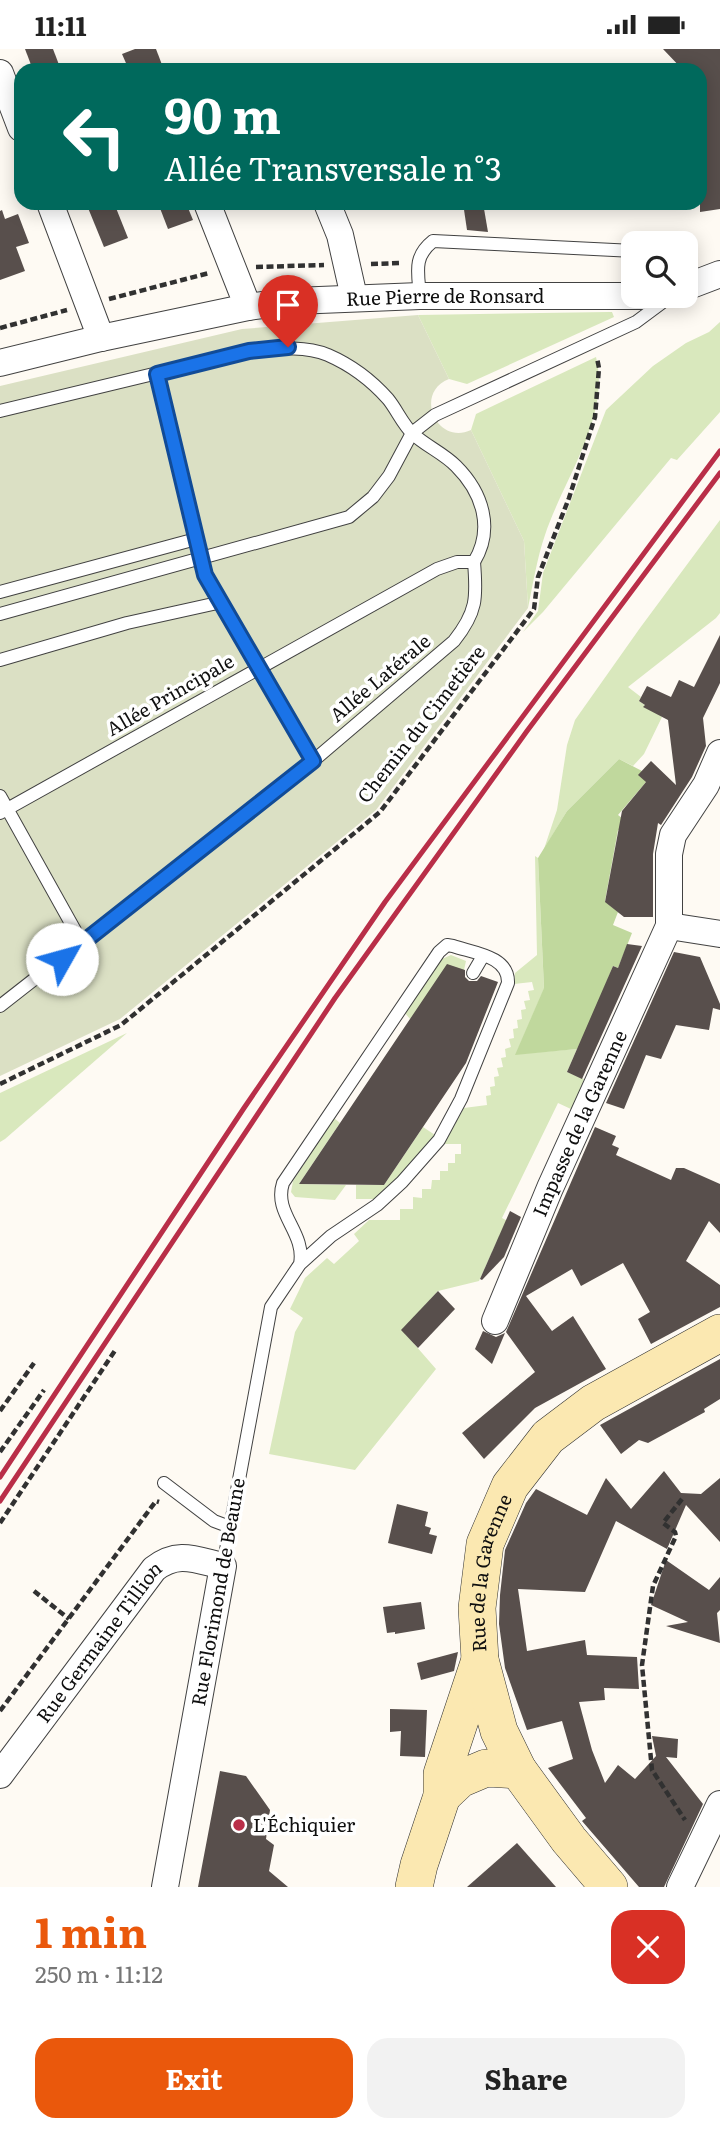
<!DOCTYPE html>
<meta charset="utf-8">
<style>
body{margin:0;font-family:Literata,serif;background:#f2f2f2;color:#222;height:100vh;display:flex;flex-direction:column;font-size:26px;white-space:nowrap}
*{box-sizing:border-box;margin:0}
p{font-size:23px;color:#767676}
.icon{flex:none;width:38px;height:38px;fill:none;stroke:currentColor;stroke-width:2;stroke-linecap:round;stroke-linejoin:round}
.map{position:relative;height:1838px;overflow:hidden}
.drawer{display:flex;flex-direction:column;background:#fff;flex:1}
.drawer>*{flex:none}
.hud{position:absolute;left:14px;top:14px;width:693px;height:147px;border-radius:21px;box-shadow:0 4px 18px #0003;background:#00695c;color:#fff;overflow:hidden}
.controls{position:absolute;left:621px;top:182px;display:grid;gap:14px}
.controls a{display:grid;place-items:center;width:77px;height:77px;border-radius:14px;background:#fff;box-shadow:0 4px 18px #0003;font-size:35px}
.pin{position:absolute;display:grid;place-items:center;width:60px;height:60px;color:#fff;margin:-72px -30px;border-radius:50% 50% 50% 0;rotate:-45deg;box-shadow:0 0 7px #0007}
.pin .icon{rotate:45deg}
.me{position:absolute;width:77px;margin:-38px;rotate:52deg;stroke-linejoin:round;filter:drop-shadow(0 0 5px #0008)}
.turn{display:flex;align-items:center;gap:24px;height:147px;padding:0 35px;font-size:32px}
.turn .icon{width:91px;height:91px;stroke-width:2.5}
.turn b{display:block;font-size:49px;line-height:60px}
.round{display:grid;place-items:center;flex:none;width:74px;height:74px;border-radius:21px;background:#f2f2f2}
.summary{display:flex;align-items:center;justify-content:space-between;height:119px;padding:0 35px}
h1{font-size:42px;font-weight:700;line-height:52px;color:#ea580c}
.button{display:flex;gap:14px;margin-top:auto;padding:14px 35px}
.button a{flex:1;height:80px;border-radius:21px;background:#ea580c;color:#fff;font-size:28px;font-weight:700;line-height:80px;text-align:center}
.button a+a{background:#f2f2f2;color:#222}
.status{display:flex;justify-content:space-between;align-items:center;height:49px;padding:0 35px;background:#fff;direction:ltr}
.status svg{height:19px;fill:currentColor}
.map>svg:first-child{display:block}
.green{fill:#d9e8bd}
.forest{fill:#c0d89d}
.cemetery{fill:#dbe0c4}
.building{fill:#584f4c}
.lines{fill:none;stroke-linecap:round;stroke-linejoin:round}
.lane-casing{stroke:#424242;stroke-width:14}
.street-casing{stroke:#424242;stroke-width:28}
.secondary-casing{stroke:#313131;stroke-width:38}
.path{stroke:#313131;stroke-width:4.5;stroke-dasharray:7 3.5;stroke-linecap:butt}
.lane{stroke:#fff;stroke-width:12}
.street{stroke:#fff;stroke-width:26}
.secondary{stroke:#fbe8b1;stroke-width:37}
.rail{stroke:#b92e48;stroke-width:5}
.route-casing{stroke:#114b97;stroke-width:18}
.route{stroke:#1a73e8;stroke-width:12}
.poi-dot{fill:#b92e48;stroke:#fff;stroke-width:2.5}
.labels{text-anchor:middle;stroke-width:7;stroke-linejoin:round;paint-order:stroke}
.street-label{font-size:19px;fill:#0f0f0f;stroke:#fff}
.poi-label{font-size:19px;fill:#0f0f0f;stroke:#fff;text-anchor:start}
</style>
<div class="status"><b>11:11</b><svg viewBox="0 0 49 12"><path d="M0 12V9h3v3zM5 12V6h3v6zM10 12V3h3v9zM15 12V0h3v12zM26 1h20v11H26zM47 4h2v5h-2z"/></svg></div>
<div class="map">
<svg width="720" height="1838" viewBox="0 0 720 1838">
<rect width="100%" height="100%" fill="#fefaf3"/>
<!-- green -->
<g class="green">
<path d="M608,263H612L614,268L467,335L449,330L418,266Z"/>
<path d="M720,273V363L677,411L671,409L543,563L523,583L538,562L543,524L606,361L653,317L686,294L709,283Z"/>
<path d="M596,308C611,368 563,431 545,486C537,509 533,535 528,559L524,492L471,381L476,365Z"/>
<path d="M720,471V564L716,569L628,638L641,648L639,652L662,668L644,705L633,717L619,710L567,762L544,800L557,761L567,696L575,671L640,579Z"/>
<path d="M535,807L538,809L544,940L516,1005L577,1000L567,1023L584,1030L573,1061L558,1054L502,1169L513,1175L497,1192L479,1232L438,1242L402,1281L436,1320L355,1421L269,1405L295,1283L303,1269L290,1260L305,1229L327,1209L334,1215L359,1192L354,1185L369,1171H400V1160H413V1148L422,1149V1140H431L432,1131H440V1122H448V1114H455V1105H461V1095H444L464,1059L487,1056L486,1047L491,1046L490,1038L495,1037L494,1028L499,1027L497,1019L503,1018L501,1009L506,1008L505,1000L511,998L509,990L514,989L513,980L518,979L517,971L522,970L521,961L526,960L524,952L530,951L528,942L534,941L532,933L514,935L515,924L537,906Z"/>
<path d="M451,906L466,912L464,921L410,970L405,964L442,910Z"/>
<path d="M127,984L5,1090L0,1093V1044Z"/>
<path d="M334,1069L340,1074L299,1135L346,1136L335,1151L295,1148L291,1143L293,1132Z"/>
<path d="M423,1078L435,1086L399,1128L374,1150H356V1136H384Z"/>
</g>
<!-- forest -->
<path class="forest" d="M619,710L642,722L646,733L618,766L639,782L618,781L605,852L618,863L613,876L632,884L618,919L613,917L587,981L577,1000L515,1006L544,939L538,809L567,762Z"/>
<!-- cemetery -->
<path class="cemetery" d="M418,266L449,330C413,344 437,397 471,381L524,492L528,559L376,761L120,970L0,1027V337L242,280Z"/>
<!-- building -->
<g class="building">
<path d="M25,0H53L61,21H33Z"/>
<path d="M135,0H156L164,21H129L122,5Z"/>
<path d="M663,0H720V160L700,163V21H683Z"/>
<path d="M86,154H114L128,189L104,198Z"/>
<path d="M158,154H186L193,171L168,180Z"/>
<path d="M463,154H483L488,183L467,181Z"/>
<path d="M2,161L5,170L18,165L29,194L16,198L25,222L0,231V162Z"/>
<path d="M720,586V634L703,669L706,697L692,728L661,776L658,774L653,805V868H624L605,853L622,762L646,733L638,726L651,712L676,736L668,671L643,658L645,656L639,652L647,637L671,648L679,631L694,638Z"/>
<path d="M627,895L642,897L582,1030L567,1023L613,917L618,919Z"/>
<path d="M674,903L700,908L720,955V961L713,959L709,981L676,976L661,1010L646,1006L624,1060L606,1054Z"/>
<path d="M447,915L465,921V928L469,932H477L481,927L498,933L466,1014L384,1136L299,1135Z"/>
<path d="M595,1078L616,1087L612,1096L619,1099L616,1106L671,1131L676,1119H684L720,1135V1184L709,1172L686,1212L720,1236V1258L651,1295L638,1270L650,1263L623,1214L581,1237L572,1220L526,1247L552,1282L573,1267L606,1320L535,1359L484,1410L462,1384L535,1323L506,1283Z"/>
<path d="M510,1162L521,1168L504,1208L482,1231L480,1230Z"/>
<path d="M438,1242L455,1260L418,1299L401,1281Z"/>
<path d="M483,1282L496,1288L505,1284L492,1315L475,1300Z"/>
<path d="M720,1310V1350L704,1360L705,1363L648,1394L639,1391L621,1405L600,1376Z"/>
<path d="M664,1422L681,1444L701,1445L720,1429V1493L686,1456L667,1500L616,1472L585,1543L518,1540L527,1602L585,1591L587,1606L637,1608L639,1640L604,1639L605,1651L579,1653L592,1701L605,1734L618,1716L635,1730L656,1707L652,1687L678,1690L677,1709L666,1708L703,1755L664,1838H639L582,1772L586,1769L548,1719L573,1710L562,1672L527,1681L505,1619L499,1575L500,1546L505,1501L526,1454L536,1440L587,1466L606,1429L631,1460Z"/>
<path d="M397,1455L428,1463L425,1477L431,1479L429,1485L437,1487L432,1505L388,1494Z"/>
<path d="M666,1511L709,1541L720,1528V1561L717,1564L720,1594L666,1577L688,1573L651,1556Z"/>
<path d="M421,1553L425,1580L395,1585V1583L387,1584L383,1558Z"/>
<path d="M458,1603L454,1622L421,1631L417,1614Z"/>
<path d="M390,1660L427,1661L425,1708L400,1707L401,1682L390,1683Z"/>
<path d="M220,1722L246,1727L270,1761L266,1790L274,1796L269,1822L288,1838H198Z"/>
<path d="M517,1794L556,1838H467Z"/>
</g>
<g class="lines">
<defs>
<g id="lane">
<path d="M420,247C418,223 413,208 433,192L634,202"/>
<path d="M157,325L205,526L313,712"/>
<path d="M0,362L249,302C275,300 303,296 328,306C351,316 372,332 388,350C397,361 403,376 413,385C426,397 443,404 456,417C483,444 494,480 474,513"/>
<path d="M0,543L196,490"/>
<path d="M0,565L349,468L373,448L389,427L412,384L435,366L636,273L671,247"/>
<path d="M0,611L127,574L222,553"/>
<path d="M0,747L82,894"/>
<path d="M0,764L437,520L457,513H474"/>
<path d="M473,924L483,907"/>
<path d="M0,957L313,712L454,592C477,563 477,549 474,513"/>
<path d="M164,1434L214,1472L230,1478"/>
<path d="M223,1517L271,1258L300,1215L331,1187L377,1156L402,1133L439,1091L461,1050L508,934C509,907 474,904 453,897L447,896L439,903L283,1134C273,1165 306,1183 300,1215"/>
</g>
<g id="street">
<path d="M0,24L21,79"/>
<path d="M50,154L101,289"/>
<path d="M207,154L248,258"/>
<path d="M327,154L340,186L354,248"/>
<path d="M686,238L720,225"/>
<path id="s1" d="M0,314L101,289L248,258L294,252L420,247H643"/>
<path d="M669,877L720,885"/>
<path id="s2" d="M495,1272L550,1139L669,877V805L673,786L706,736L720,704"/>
<path id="s3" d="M0,1726L154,1520C178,1501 196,1511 223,1517L165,1838"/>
<path d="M680,1838L720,1755"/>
</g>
<g id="secondary">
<path d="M442,1747L460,1730L486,1719L518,1721"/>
<path d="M414,1838L419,1816L442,1747V1725L480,1611"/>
<path id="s4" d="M609,1838L569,1791L518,1721L499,1682L480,1611L477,1559L485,1495L510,1437L548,1388L593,1354L720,1284"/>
</g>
</defs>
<!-- lane casing -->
<use href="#lane" class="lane-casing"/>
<!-- street casing -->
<use href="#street" class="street-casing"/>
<!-- secondary casing -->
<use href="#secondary" class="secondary-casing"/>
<!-- path -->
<g class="path">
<path d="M371,215L401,214"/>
<path d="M256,218L324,216"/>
<path d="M109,250L209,224"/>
<path d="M0,279L67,261"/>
<path d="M0,1035L121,976L380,763L534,560L538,528L569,449L595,368L599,319L597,309"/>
<path d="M0,1362L34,1314"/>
<path d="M0,1403L44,1341"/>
<path d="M682,1450L663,1474L675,1483L676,1487L653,1537L642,1616L652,1721L685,1771"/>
<path d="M0,1474L116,1300"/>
<path d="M34,1542L69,1570"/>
<path d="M0,1662L156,1452L159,1453"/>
</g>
<!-- lane -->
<use href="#lane" class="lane"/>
<!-- street -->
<use href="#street" class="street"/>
<!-- secondary -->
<use href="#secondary" class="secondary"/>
<!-- rail -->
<g class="rail">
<path d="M0,1428L244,1059L385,853L720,402"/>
<path d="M0,1452L335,949L527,682L720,424"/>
</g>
</g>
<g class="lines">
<defs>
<path id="route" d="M62,910L313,712L205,526L157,325L249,302L288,298"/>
</defs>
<!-- route casing -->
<use href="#route" class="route-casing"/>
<!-- route -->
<use href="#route" class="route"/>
</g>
<!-- markers -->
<circle class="poi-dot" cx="239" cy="1776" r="7"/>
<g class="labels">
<!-- street labels -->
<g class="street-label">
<text dy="7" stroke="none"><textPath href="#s1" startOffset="452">Rue Pierre de Ronsard</textPath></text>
<text transform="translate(380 629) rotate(-40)" y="7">Allée Latérale</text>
<text transform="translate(170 646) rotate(-30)" y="7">Allée Principale</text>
<text transform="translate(421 675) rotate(-52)" y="7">Chemin du Cimetière</text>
<text dy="7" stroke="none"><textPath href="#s2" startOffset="215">Impasse de la Garenne</textPath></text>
<text dy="7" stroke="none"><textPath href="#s4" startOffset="354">Rue de la Garenne</textPath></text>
<text transform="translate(218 1543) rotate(-80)" y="7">Rue Florimond de Beaune</text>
<text dy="7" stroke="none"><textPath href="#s3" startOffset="166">Rue Germaine Tillion</textPath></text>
</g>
<!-- poi labels -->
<g class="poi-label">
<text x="253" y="1783">L'Échiquier</text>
</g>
</g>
</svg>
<div class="controls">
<a><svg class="icon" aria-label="search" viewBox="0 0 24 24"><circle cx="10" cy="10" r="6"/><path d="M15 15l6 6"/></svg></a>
</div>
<div class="pin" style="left:288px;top:298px;background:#d93025"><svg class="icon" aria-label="arrive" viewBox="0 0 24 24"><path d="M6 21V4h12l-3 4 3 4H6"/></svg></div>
<svg class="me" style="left:62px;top:910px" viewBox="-20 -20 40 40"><circle r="19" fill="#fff"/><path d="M0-13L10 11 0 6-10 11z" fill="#1a73e8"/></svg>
<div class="hud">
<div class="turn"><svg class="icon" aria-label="left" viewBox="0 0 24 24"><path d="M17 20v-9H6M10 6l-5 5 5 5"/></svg><div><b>90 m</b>Allée Transversale n°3</div></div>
</div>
</div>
<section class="drawer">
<div class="summary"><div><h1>1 min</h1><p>250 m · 11:12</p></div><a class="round" style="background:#d93025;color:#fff"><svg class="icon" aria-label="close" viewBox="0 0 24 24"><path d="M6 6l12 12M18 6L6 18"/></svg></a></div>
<div class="button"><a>Exit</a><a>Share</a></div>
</section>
